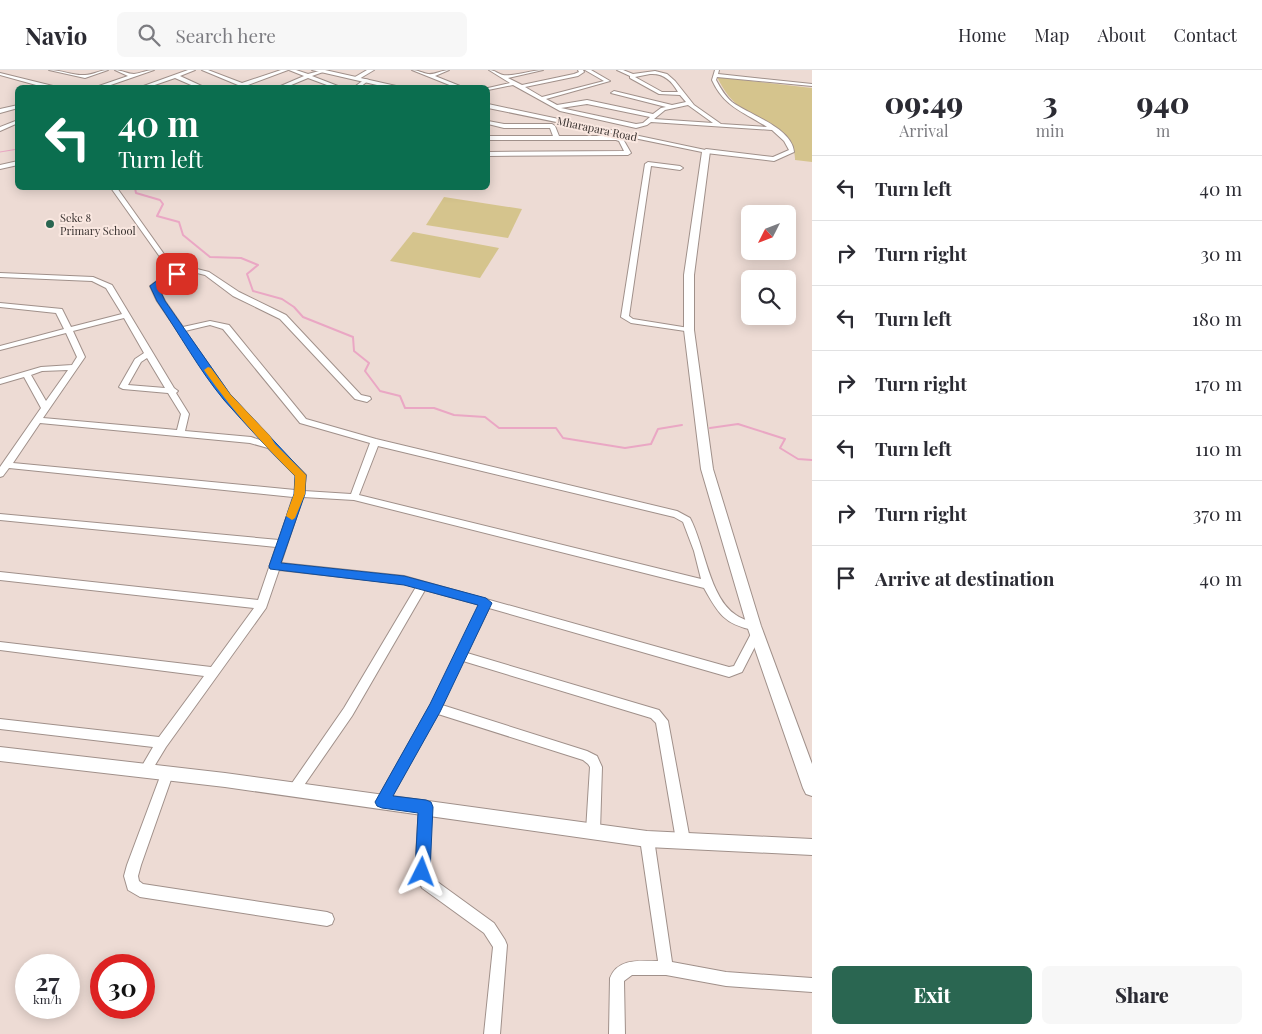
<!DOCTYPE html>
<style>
body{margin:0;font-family:"Playfair Display",serif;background:#f7f7f7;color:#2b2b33;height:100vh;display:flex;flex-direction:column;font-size:19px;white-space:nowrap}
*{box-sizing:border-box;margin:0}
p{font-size:16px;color:#7c7c81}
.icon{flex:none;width:28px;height:28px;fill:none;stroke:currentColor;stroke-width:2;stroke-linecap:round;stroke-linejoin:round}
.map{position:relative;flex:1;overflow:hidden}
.sheet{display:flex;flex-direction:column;background:#fff;width:450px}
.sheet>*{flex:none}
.guide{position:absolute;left:15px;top:15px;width:475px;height:105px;border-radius:8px;box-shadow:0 2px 12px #0003;background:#0b6e4f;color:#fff;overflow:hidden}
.needle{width:32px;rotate:228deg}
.fabs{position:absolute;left:741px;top:135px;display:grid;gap:10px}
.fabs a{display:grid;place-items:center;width:55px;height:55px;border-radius:8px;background:#fff;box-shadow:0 2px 12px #0003;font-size:25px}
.speed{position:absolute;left:15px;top:884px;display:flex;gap:10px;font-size:25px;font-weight:700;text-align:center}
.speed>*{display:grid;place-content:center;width:65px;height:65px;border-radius:50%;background:#fff;box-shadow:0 2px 12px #0003;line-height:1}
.speed small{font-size:12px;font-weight:400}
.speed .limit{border:8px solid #d22;background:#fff;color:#111}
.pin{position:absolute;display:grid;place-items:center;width:42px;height:42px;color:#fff;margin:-21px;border-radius:10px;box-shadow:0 2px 8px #0006}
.me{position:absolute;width:55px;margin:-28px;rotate:3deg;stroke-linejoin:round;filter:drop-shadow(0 0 4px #0008)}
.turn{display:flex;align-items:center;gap:18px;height:105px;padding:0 20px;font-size:22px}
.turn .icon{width:65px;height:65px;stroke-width:2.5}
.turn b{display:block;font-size:35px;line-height:42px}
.eta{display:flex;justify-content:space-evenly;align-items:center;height:85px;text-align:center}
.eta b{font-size:30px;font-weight:800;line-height:35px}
.action{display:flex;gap:10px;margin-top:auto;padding:10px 20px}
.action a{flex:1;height:58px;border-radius:8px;background:#2a6651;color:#fff;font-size:20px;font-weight:800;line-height:58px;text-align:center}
.action a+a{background:#f7f7f7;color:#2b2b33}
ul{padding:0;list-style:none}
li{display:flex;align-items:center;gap:15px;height:65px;padding:0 20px;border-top:1px solid #e1e1e2}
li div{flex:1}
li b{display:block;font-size:19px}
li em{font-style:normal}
header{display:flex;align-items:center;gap:30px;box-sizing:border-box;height:70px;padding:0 25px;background:#fff;border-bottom:1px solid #e1e1e2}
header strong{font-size:24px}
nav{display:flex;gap:28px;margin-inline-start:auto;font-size:18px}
.search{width:350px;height:45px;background:#f7f7f7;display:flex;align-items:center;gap:12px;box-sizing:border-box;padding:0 18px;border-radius:8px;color:#7c7c81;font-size:19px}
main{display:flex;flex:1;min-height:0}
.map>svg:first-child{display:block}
.green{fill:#d5c48d}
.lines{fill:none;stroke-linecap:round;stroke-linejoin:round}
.stream-far1{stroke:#eaa7c4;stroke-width:1}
.stream{stroke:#eaa7c4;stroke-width:2}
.minor-casing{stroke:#a0908a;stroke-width:2}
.tertiary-casing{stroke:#a0908a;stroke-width:2}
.secondary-casing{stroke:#a0908a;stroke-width:2}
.minor{fill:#fff;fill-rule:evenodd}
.tertiary{fill:#fff;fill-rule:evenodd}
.secondary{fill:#fff;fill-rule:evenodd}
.route{fill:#1a73e8;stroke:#114b97}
.slow{fill:#f59e0b}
.poi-dot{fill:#2a6651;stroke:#fae8e1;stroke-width:2}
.labels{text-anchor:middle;stroke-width:4;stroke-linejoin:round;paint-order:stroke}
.far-street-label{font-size:11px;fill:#393230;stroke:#fae8e1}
.far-poi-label{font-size:11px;fill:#393230;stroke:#fae8e1;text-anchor:start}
</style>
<header>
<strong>Navio</strong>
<div class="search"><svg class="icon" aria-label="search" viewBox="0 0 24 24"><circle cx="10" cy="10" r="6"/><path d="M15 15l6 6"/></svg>Search here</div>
<nav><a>Home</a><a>Map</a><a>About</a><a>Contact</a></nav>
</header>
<main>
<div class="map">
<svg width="812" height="964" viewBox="0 0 812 964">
<rect width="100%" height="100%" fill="#eddbd4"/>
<!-- green -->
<g class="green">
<path d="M717,7L812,18V92L795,90C796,63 761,54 744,40C731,31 724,21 717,7Z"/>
<path d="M444,127L522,139L508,168L426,155Z"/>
<path d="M413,162L499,178L480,208L390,191Z"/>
</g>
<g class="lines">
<!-- stream-far1 -->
<path class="stream-far1" d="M0,82L18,79"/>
<!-- stream -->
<g class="stream">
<path d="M135,118L136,123L160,130L163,134L157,146L179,152L183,165L210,187L241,188L258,195L247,204L253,221L282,229L294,237L303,247L353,267L354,281L369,293L365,301L380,321L400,326L405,338H434L454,345L485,347L499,358H556L563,368L625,378L651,374L658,359L682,355"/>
<path d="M710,358L738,354L785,369L780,378L798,389L812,390"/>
</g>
<defs>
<g id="minor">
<path d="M49,0C61,0 74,6 85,5C93,5 100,0 108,0L85,8Z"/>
<path d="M115,0C121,0 128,4 134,4C141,3 147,0 154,0L102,18H93L128,6Z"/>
<path d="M188,0H195L180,6L206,18H198L175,8L146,18H138Z"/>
<path d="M202,0H208L242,13L281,0H288L240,18H232L238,15Z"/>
<path d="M289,0H296L308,4L323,0V2L312,6L343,18H335L308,8L284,18H276L304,6Z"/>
<path d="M412,0C418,0 422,3 428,4C435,5 442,0 449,0L435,6L465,18H457Z"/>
<path d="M489,0C495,0 498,4 503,5C510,7 533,0 543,0L508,8L522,15L574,4L579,2L578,0H583L584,2L578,6L525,17L542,27L604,11L585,0H591L610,11L546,29L557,35L587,30L653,44L661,38L666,37L611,23L614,21L672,35L686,32L680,25L659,24L630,8V6L617,0H623L633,4L655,1L667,4L675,11L694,35L721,54L767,57C744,42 724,37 712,10L715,0H719L718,4L812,14V16L717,7L716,10C721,19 725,26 732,32C750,45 792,58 794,82L774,91L706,83L703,81L706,79L773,87L789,80L784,71L772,60L651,52L647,55L636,58L560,41L513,15L488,20V18L510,13ZM650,4C664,3 672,11 678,22H662L635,7ZM587,34L650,47L643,53L636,54L561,38ZM688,35L713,53L654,49L665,40Z"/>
<path d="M0,3L57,17V18H47L0,5Z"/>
<path d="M365,9L369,10L359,18H353Z"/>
<path d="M18,35V38L0,43V39Z"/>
<path d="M18,50V53L0,61V57Z"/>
<path d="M488,51L504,54H552L555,56L559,66H617L623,69L631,83L628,85L488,86V82L624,81L619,71L616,70H488V66H553L550,58H504L488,54Z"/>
<path d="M18,91V95L0,99V95Z"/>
<path d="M648,92L680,96L683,98L680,100L651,96L629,246L633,249L689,258H692V262L631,253L621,247L645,94Z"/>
<path d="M111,118H117L176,201L182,203L197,199L209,202L239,222L286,245L361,325L370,327L371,329L367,332L355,329L280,249L233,226L205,205L197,203L182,207L175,205L158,217L165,231L183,257L210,251L229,255L306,349L376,369L677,441L690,448C705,476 709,528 736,545C743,550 750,551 758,553L759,556L758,559L762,563L742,602L729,607L489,538L467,583L659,640L668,651L690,770L688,774L683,776L678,774L676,770L656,653L651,648L463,591L442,635L587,681L597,686L602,697L600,761L598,765L593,767L588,765L586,761L590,697L588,694L583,690L438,644L386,736L382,738L378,736L376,732L378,728L431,634L480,535L425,520L352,646L298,724L294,726L290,724L288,720L290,716L344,638L416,517L404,514L279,500L266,538L166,677L149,705L145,707L141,705L139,701L153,677L0,659V649L159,667L204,606L0,580V572L211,597L254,538L0,510V502L258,530L276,477L0,450V444L279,470L293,427L9,398L3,406L0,407V397L41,338L24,307L0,314V309L41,297L72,295L77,287L66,263L0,280V276L64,259L56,243L0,237V233L62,239L71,257L122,244L106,218L92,211L0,207V203L93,207L112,215L174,318L178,321L176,323L189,344L185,361L251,367L263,371L224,329L157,231L150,216L170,201ZM124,248L144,283L135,289L119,317L123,319L168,323L181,344L177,360L43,348L85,287L73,261ZM210,255L223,259L300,353L370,373L351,424L304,421L306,405L304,403L274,374L269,366L230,325L185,261ZM147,288L165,318L128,315L141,292ZM68,300L46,331L31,305L42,301ZM40,353L250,373L268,378L296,406L295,420L13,393ZM378,376L674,447L683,452L694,481L701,509L359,425ZM303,427L354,430L704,518C718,543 724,554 753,560L734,596L729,597L404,506L281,493Z"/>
<path d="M167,698L171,700L173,704L141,795L138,806L139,811L143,814L327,842L332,844L334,849L332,854L327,856L140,827L128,820L124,806L127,795L161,704L163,700Z"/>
<path d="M425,731L430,733L431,737L429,802L432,808L494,853L505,870L507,875L500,964H484L493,877L484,863L422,818L415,802L419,737L420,733Z"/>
<path d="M647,763L652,765L654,769L672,892L726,902L812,908V922L726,916L666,905H632L624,911L625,964H609L610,908C618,888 640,891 658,891L640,769L642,765Z"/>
</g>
<g id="tertiary">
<path d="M367,0H374L359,9H355V7Z"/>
<path d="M0,677L225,703L647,761L812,769V785L647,777L225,717L0,691Z"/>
</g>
<g id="secondary">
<path d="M312,0H325L405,18H390Z"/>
<path d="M488,34L710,81L694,205V260L713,399L761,556L812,694V726L806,724L803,718L747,556L701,399L684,260V205L702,82L488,38Z"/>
</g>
</defs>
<!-- minor casing -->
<use href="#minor" class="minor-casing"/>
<!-- tertiary casing -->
<use href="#tertiary" class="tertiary-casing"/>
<!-- secondary casing -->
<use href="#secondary" class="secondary-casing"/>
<!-- minor -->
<use href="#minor" class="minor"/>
<!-- tertiary -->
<use href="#tertiary" class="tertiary"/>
<!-- secondary -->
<use href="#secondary" class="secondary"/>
</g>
<!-- route -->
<path class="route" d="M171,200L181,204L174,205L158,216L165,231L230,324L306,405L305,424L281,493L404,506L486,528L492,533L440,642L393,726L426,730L431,732L433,737L430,802L428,807L422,810L417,807L415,802L418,743L382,738L377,736L375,732L430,634L478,535L404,515L270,499L269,496L294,424L295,406C271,382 247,356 224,330C199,300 179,263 157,231L150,216Z"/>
<!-- slow -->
<path class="slow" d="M208,297L211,298L230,324L270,366L275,374L306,405L305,424L295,448L292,450L286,446L294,424L295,406C262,373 230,338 204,300Z"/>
<!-- markers -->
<circle class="poi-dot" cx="50" cy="154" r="5"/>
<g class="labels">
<!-- far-street labels -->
<g class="far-street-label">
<text transform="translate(597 59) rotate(12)" y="4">Mharapara Road</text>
</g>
<!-- far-poi labels -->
<g class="far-poi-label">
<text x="60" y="152">Seke 8<tspan x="60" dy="13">Primary School</tspan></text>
</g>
</g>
</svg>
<div class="fabs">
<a><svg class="needle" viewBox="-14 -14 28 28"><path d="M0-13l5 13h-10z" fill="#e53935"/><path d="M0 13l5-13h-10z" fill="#7c7c81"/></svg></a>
<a><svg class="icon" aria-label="search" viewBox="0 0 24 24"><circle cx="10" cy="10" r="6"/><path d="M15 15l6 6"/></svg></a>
</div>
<div class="speed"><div>27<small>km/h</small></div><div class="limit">30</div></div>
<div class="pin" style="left:177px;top:204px;background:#d93025"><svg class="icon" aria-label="arrive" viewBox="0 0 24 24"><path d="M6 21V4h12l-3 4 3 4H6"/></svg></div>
<svg class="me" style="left:422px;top:802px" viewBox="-20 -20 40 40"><path d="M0-17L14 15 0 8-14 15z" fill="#1a73e8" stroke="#fff" stroke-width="4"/></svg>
<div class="guide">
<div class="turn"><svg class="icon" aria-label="left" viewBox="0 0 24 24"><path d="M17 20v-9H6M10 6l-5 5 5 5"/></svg><div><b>40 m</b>Turn left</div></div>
</div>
</div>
<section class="sheet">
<div class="eta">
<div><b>09:49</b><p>Arrival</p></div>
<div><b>3</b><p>min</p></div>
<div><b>940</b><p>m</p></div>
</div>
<ul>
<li><svg class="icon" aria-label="left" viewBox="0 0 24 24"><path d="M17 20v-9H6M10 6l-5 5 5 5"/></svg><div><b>Turn left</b></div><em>40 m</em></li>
<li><svg class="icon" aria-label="right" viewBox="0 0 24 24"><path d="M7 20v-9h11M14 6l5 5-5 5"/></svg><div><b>Turn right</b></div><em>30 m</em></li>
<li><svg class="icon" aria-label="left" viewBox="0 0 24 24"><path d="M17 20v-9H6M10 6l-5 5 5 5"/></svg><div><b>Turn left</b></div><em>180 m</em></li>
<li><svg class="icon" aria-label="right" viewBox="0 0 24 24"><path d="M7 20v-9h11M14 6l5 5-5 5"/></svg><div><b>Turn right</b></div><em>170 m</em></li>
<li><svg class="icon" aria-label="left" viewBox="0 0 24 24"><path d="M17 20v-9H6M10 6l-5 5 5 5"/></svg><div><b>Turn left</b></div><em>110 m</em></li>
<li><svg class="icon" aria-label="right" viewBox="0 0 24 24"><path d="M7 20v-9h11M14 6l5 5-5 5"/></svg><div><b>Turn right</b></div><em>370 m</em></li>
<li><svg class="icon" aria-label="arrive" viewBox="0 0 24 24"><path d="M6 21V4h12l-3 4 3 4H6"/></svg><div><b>Arrive at destination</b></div><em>40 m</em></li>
</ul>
<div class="action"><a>Exit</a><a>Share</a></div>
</section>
</main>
